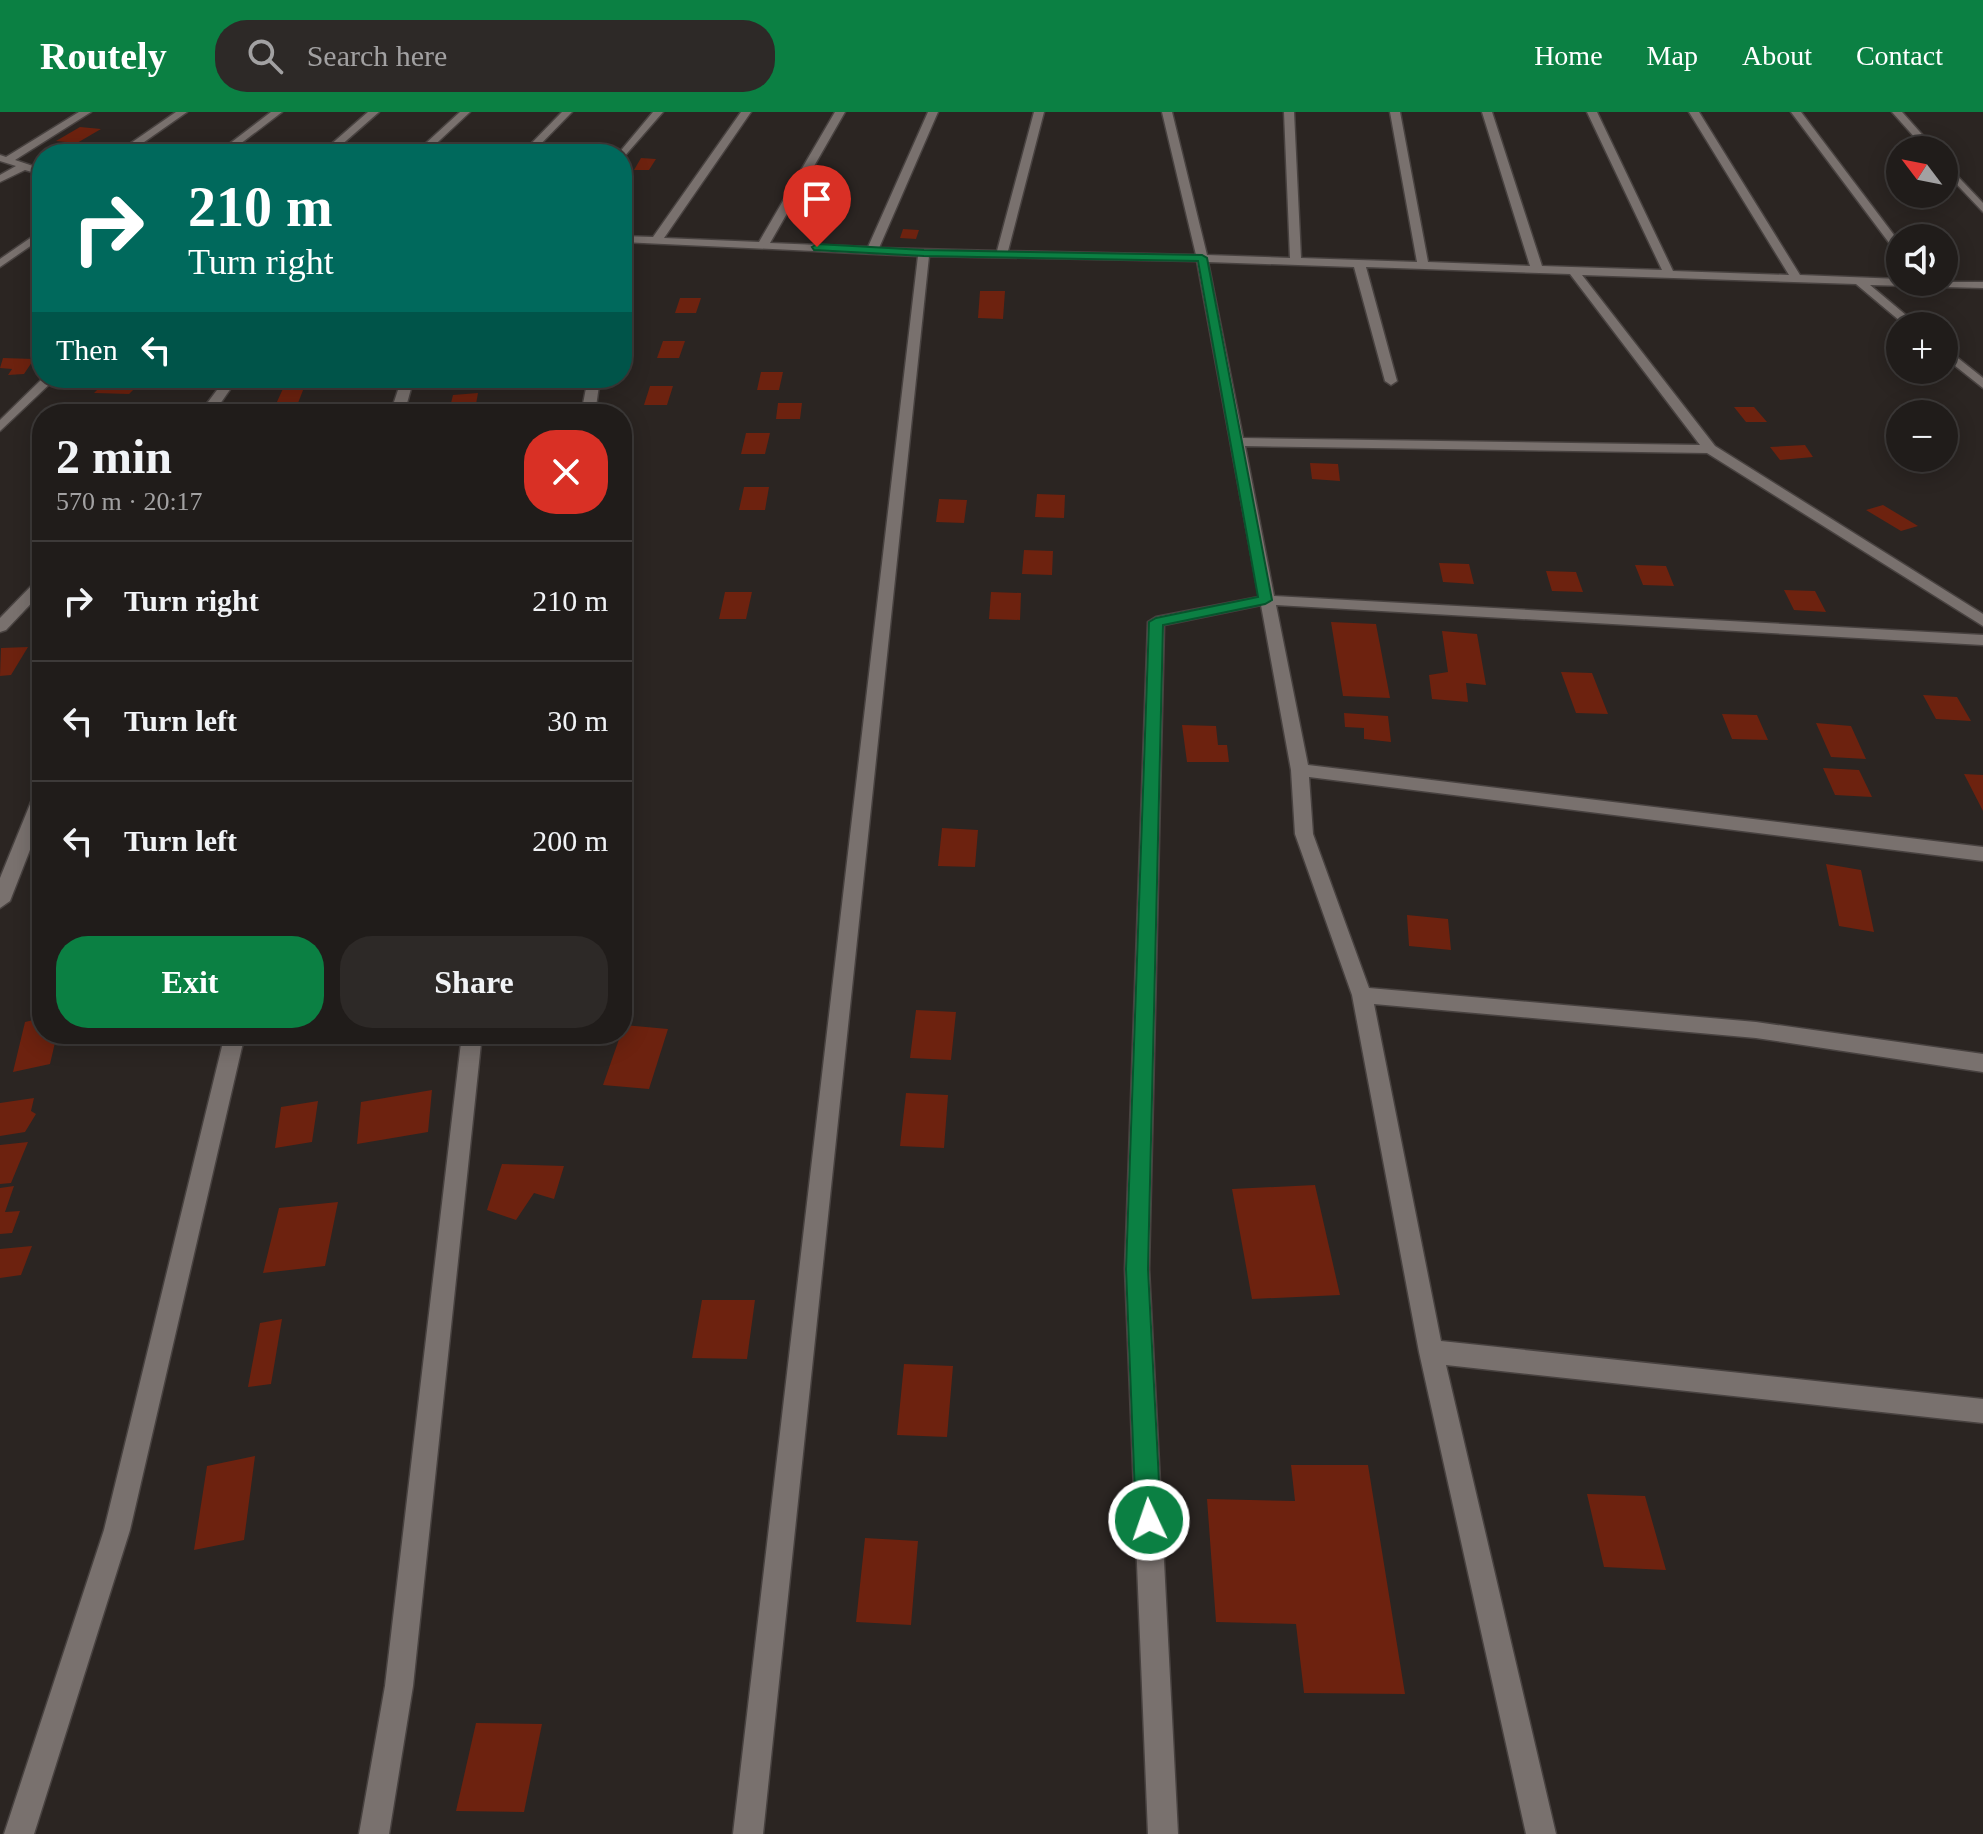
<!DOCTYPE html>
<meta charset="utf-8">
<style>
body{margin:0;font-family:"Times New Roman",serif;background:#2d2927;color:#f1f3f6;height:100vh;display:flex;flex-direction:column;font-size:30px;white-space:nowrap}
*{box-sizing:border-box;margin:0}
p{font-size:26px;color:#a2a1a2}
.icon{flex:none;width:44px;height:44px;fill:none;stroke:currentColor;stroke-width:2;stroke-linecap:round;stroke-linejoin:round}
.map{position:relative;flex:1;overflow:hidden}
.details{position:absolute;left:32px;top:292px;width:600px;height:640px;display:flex;flex-direction:column;background:#201c1a;border-radius:32px;box-shadow:0 4px 20px #0003,0 0 0 2px #3d3a39}
.details>*{flex:none}
.guide{position:absolute;left:32px;top:32px;width:600px;height:244px;border-radius:32px;box-shadow:0 4px 20px #0003,0 0 0 2px #3d3a39;background:#00695c;color:#fff;overflow:hidden}
.needle{width:52px;rotate:302deg}
.buttons{position:absolute;left:1886px;top:24px;display:grid;gap:16px}
.buttons a{display:grid;place-items:center;width:72px;height:72px;border-radius:50%;background:#201c1a;box-shadow:0 4px 20px #0003,0 0 0 2px #3d3a39;font-size:40px}
.pin{position:absolute;display:grid;place-items:center;width:68px;height:68px;color:#fff;margin:-82px -34px;border-radius:50% 50% 50% 0;rotate:-45deg;box-shadow:0 0 8px #0007}
.pin .icon{rotate:45deg}
.me{position:absolute;width:88px;margin:-44px;rotate:357deg;stroke-linejoin:round;filter:drop-shadow(0 0 6px #0008)}
.turn{display:flex;align-items:center;gap:28px;height:168px;padding:0 24px;font-size:36px}
.turn .icon{width:104px;height:104px;stroke-width:2.5}
.turn b{display:block;font-size:56px;line-height:68px}
.then{display:flex;align-items:center;height:76px;padding:0 24px;background:#0003;gap:16px;font-size:30px}
.round{display:grid;place-items:center;flex:none;width:84px;height:84px;border-radius:32px;background:#2d2927}
.head{display:flex;align-items:center;justify-content:space-between;height:136px;padding:0 24px}
h1{font-size:48px;font-weight:600;line-height:60px}
.action{display:flex;gap:16px;margin-top:auto;padding:16px 24px}
.action a{flex:1;height:92px;border-radius:32px;background:#0b8043;color:#fff;font-size:32px;font-weight:600;line-height:92px;text-align:center}
.action a+a{background:#2d2927;color:#f1f3f6}
ul{padding:0;list-style:none}
li{display:flex;align-items:center;gap:24px;height:120px;padding:0 24px;border-top:2px solid #3d3a39}
li div{flex:1}
li b{display:block;font-size:30px}
li em{font-style:normal}
header{display:flex;align-items:center;gap:48px;box-sizing:border-box;height:112px;padding:0 40px;background:#0b8043;color:#fff}
header strong{font-size:38px}
nav{display:flex;gap:44px;margin-inline-start:auto;font-size:28px}
.search{width:560px;height:72px;background:#2d2927;display:flex;align-items:center;gap:20px;box-sizing:border-box;padding:0 28px;border-radius:32px;color:#a2a1a2;font-size:30px}
.map>svg:first-child{display:block}
.building{fill:#6d220f}
.lines{fill:none;stroke-linecap:round;stroke-linejoin:round}
.minor-casing{stroke:#484240;stroke-width:3}
.minor{fill:#79716e;fill-rule:evenodd}
.route{fill:#0b8043;stroke:#07532c;stroke-width:2}
</style>
<header>
<strong>Routely</strong>
<div class="search"><svg class="icon" aria-label="search" viewBox="0 0 24 24"><circle cx="10" cy="10" r="6"/><path d="M15 15l6 6"/></svg>Search here</div>
<nav><a>Home</a><a>Map</a><a>About</a><a>Contact</a></nav>
</header>
<div class="map">
<svg width="1983" height="1722" viewBox="0 0 1983 1722">
<rect width="100%" height="100%" fill="#2b2522"/>
<!-- building -->
<g class="building">
<path d="M80,15L101,17L77,31L56,29Z"/>
<path d="M641,46L656,47L649,58H634Z"/>
<path d="M903,117L919,118L916,127L900,126Z"/>
<path d="M980,179H1005L1003,207L978,206Z"/>
<path d="M680,186H701L696,201H675Z"/>
<path d="M663,229H685L679,246H657Z"/>
<path d="M3,246L34,247L24,262L8,263L12,257L0,256Z"/>
<path d="M761,260H783L779,278H757Z"/>
<path d="M109,266H159L154,271H140L129,282L94,281Z"/>
<path d="M307,268L298,291L276,292L286,270Z"/>
<path d="M650,274H673L667,293H644Z"/>
<path d="M478,281L475,298L449,299L453,283Z"/>
<path d="M778,291H802L800,307H776Z"/>
<path d="M1734,295H1754L1767,310H1746Z"/>
<path d="M146,296L180,297L176,302H140Z"/>
<path d="M746,321H770L765,342H741Z"/>
<path d="M1805,333L1813,345L1780,348L1770,335Z"/>
<path d="M1310,351L1338,352L1340,369L1312,367Z"/>
<path d="M744,375H769L765,398H739Z"/>
<path d="M1037,382L1065,383L1064,406L1035,405Z"/>
<path d="M939,387L967,388L964,411L936,410Z"/>
<path d="M1883,393L1918,414L1901,419L1866,398Z"/>
<path d="M1024,438L1053,439L1052,463L1022,462Z"/>
<path d="M1439,451L1469,452L1474,472L1443,470Z"/>
<path d="M1635,453L1666,454L1674,474L1643,473Z"/>
<path d="M1546,459L1576,460L1583,480L1552,479Z"/>
<path d="M1784,478L1815,479L1826,500L1794,498Z"/>
<path d="M725,480H752L746,507H719Z"/>
<path d="M991,480L1021,481L1020,508L989,507Z"/>
<path d="M1331,510L1376,512L1390,586L1343,584Z"/>
<path d="M1442,519L1477,522L1486,573L1466,571L1468,590L1432,587L1429,563L1448,560Z"/>
<path d="M28,535L11,563L0,564L1,536Z"/>
<path d="M1561,560L1592,561L1608,602L1576,601Z"/>
<path d="M1923,583L1957,585L1971,609L1936,607Z"/>
<path d="M1344,601L1388,604L1391,630L1364,627V616L1345,615Z"/>
<path d="M1722,602L1757,603L1768,628L1732,627Z"/>
<path d="M1816,611L1851,614L1866,647L1831,645Z"/>
<path d="M1182,613L1216,614L1218,633H1227L1229,650H1187Z"/>
<path d="M1823,656L1859,658L1872,685L1835,683Z"/>
<path d="M1964,662L1983,663V699Z"/>
<path d="M942,716L978,718L975,755L938,754Z"/>
<path d="M1826,752L1861,758L1874,820L1839,814Z"/>
<path d="M1407,803L1448,807L1451,838L1409,834Z"/>
<path d="M916,898L956,900L951,948L910,946Z"/>
<path d="M42,906V922H57L50,952L13,960L25,910Z"/>
<path d="M624,913L668,917L649,977L603,973Z"/>
<path d="M432,978L428,1020L357,1032L361,990Z"/>
<path d="M906,981L948,983L944,1036L900,1034Z"/>
<path d="M34,986L31,999L36,1002L25,1020L0,1024V991Z"/>
<path d="M318,989L312,1030L275,1036L281,995Z"/>
<path d="M28,1030L11,1071L0,1072V1033Z"/>
<path d="M502,1052L564,1054L554,1087L534,1081L516,1108L487,1098Z"/>
<path d="M1315,1073L1340,1183L1252,1187L1232,1077Z"/>
<path d="M14,1074L5,1100L20,1099L12,1121L0,1122V1076Z"/>
<path d="M338,1090L325,1154L263,1161L279,1096Z"/>
<path d="M32,1134L21,1163L0,1166V1137Z"/>
<path d="M702,1188H755L747,1247L692,1246Z"/>
<path d="M282,1207L271,1272L248,1275L260,1211Z"/>
<path d="M904,1252L953,1254L947,1325L897,1323Z"/>
<path d="M255,1344L244,1428L194,1438L207,1354Z"/>
<path d="M1291,1353H1368L1405,1582L1304,1581L1296,1512L1216,1510L1207,1387L1295,1389Z"/>
<path d="M1587,1382L1645,1384L1666,1458L1604,1455Z"/>
<path d="M865,1426L918,1429L911,1513L856,1510Z"/>
<path d="M476,1611L542,1612L524,1700L456,1699Z"/>
</g>
<g class="lines">
<defs>
<g id="minor">
<path d="M79,0H91L15,48L42,57V63L25,58L0,70V63L16,54L0,49V43L6,45Z"/>
<path d="M176,0H187L127,42H115Z"/>
<path d="M271,0H282L227,42H216Z"/>
<path d="M368,0H379L331,42H320Z"/>
<path d="M460,0H470L425,42H414Z"/>
<path d="M562,0H572L531,42H521Z"/>
<path d="M653,0H663L622,47V42H618Z"/>
<path d="M741,0H751L664,126L759,130L835,0H845L770,131L868,135L928,0H938L879,136L997,139L1034,0H1044L1008,139L1196,143L1162,0H1172L1207,143L1290,146L1284,0H1294L1301,146L1417,150L1390,0H1400L1428,150L1530,154L1482,0H1492L1542,154L1662,158L1587,0H1597L1673,159L1789,163L1689,0H1699L1800,163L1900,167V170H1983V176L1870,173L1919,214H1906L1856,172L1582,163L1715,334L1983,502V514L1707,341L1245,334L1274,484L1983,523V533L1276,493L1308,653L1983,735V749L1309,665L1313,722L1369,876L1756,910L1983,942V960L1756,926L1374,892L1441,1229L1983,1287V1311L1446,1253L1556,1722H1526L1419,1240L1352,883L1295,722L1291,658L1261,493L1164,513L1149,1157L1178,1722H1148L1125,1157L1148,510L1156,505L1259,485L1197,149L929,144L763,1722H733L918,144L622,130V124L653,125ZM1208,150L1354,155L1385,269L1391,273L1397,269L1366,155L1570,162L1700,333L1243,326Z"/>
<path d="M1791,0H1801L1900,131V141L1896,140Z"/>
<path d="M1892,0H1902L1936,38H1926Z"/>
<path d="M1944,50L1983,91V100L1944,59Z"/>
<path d="M42,118V126L0,155V147Z"/>
<path d="M1944,235L1983,266V276L1944,245Z"/>
<path d="M43,266H56L0,319V308Z"/>
<path d="M226,266H238L213,302H199Z"/>
<path d="M402,266H414L404,302H390Z"/>
<path d="M588,266H600L595,302H581Z"/>
<path d="M42,466V480L6,518L0,520V506L37,468Z"/>
<path d="M42,679V707L10,789L0,796V766L33,685Z"/>
<path d="M225,922H245L130,1418L34,1722H4L104,1418Z"/>
<path d="M462,922H482L413,1574L389,1722H359L385,1574Z"/>
</g>
</defs>
<!-- minor casing -->
<use href="#minor" class="minor-casing"/>
<!-- minor -->
<use href="#minor" class="minor"/>
</g>
<!-- route -->
<path class="route" d="M817,132L924,138L1202,143L1207,146L1272,488L1265,492L1163,513L1148,1157L1161,1408L1157,1417L1149,1420L1140,1417L1136,1408L1126,1157L1149,510L1156,506L1258,485L1198,149L924,144L814,138L812,135Z"/>
</svg>
<div class="buttons">
<a><svg class="needle" viewBox="-14 -14 28 28"><path d="M0-13l5 13h-10z" fill="#e53935"/><path d="M0 13l5-13h-10z" fill="#a2a1a2"/></svg></a>
<a><svg class="icon" aria-label="sound" viewBox="0 0 24 24"><path d="M4 9h4l5-4v14l-5-4H4zM17 9q2 3 0 6"/></svg></a>
<a>+</a>
<a>−</a>
</div>
<div class="pin" style="left:817px;top:135px;background:#d93025"><svg class="icon" aria-label="arrive" viewBox="0 0 24 24"><path d="M6 21V4h12l-3 4 3 4H6"/></svg></div>
<svg class="me" style="left:1149px;top:1408px" viewBox="-20 -20 40 40"><circle r="17" fill="#0b8043" stroke="#fff" stroke-width="3"/><path d="M0-11L8 9 0 5-8 9z" fill="#fff"/></svg>
<div class="guide">
<div class="turn"><svg class="icon" aria-label="right" viewBox="0 0 24 24"><path d="M7 20v-9h11M14 6l5 5-5 5"/></svg><div><b>210 m</b>Turn right</div></div>
<div class="then">Then<svg class="icon" aria-label="left" viewBox="0 0 24 24"><path d="M17 20v-9H6M10 6l-5 5 5 5"/></svg></div>
</div>
<section class="details">
<div class="head"><div><h1>2 min</h1><p>570 m · 20:17</p></div><a class="round" style="background:#d93025;color:#fff"><svg class="icon" aria-label="close" viewBox="0 0 24 24"><path d="M6 6l12 12M18 6L6 18"/></svg></a></div>
<ul>
<li><svg class="icon" aria-label="right" viewBox="0 0 24 24"><path d="M7 20v-9h11M14 6l5 5-5 5"/></svg><div><b>Turn right</b></div><em>210 m</em></li>
<li><svg class="icon" aria-label="left" viewBox="0 0 24 24"><path d="M17 20v-9H6M10 6l-5 5 5 5"/></svg><div><b>Turn left</b></div><em>30 m</em></li>
<li><svg class="icon" aria-label="left" viewBox="0 0 24 24"><path d="M17 20v-9H6M10 6l-5 5 5 5"/></svg><div><b>Turn left</b></div><em>200 m</em></li>
</ul>
<div class="action"><a>Exit</a><a>Share</a></div>
</section>
</div>
